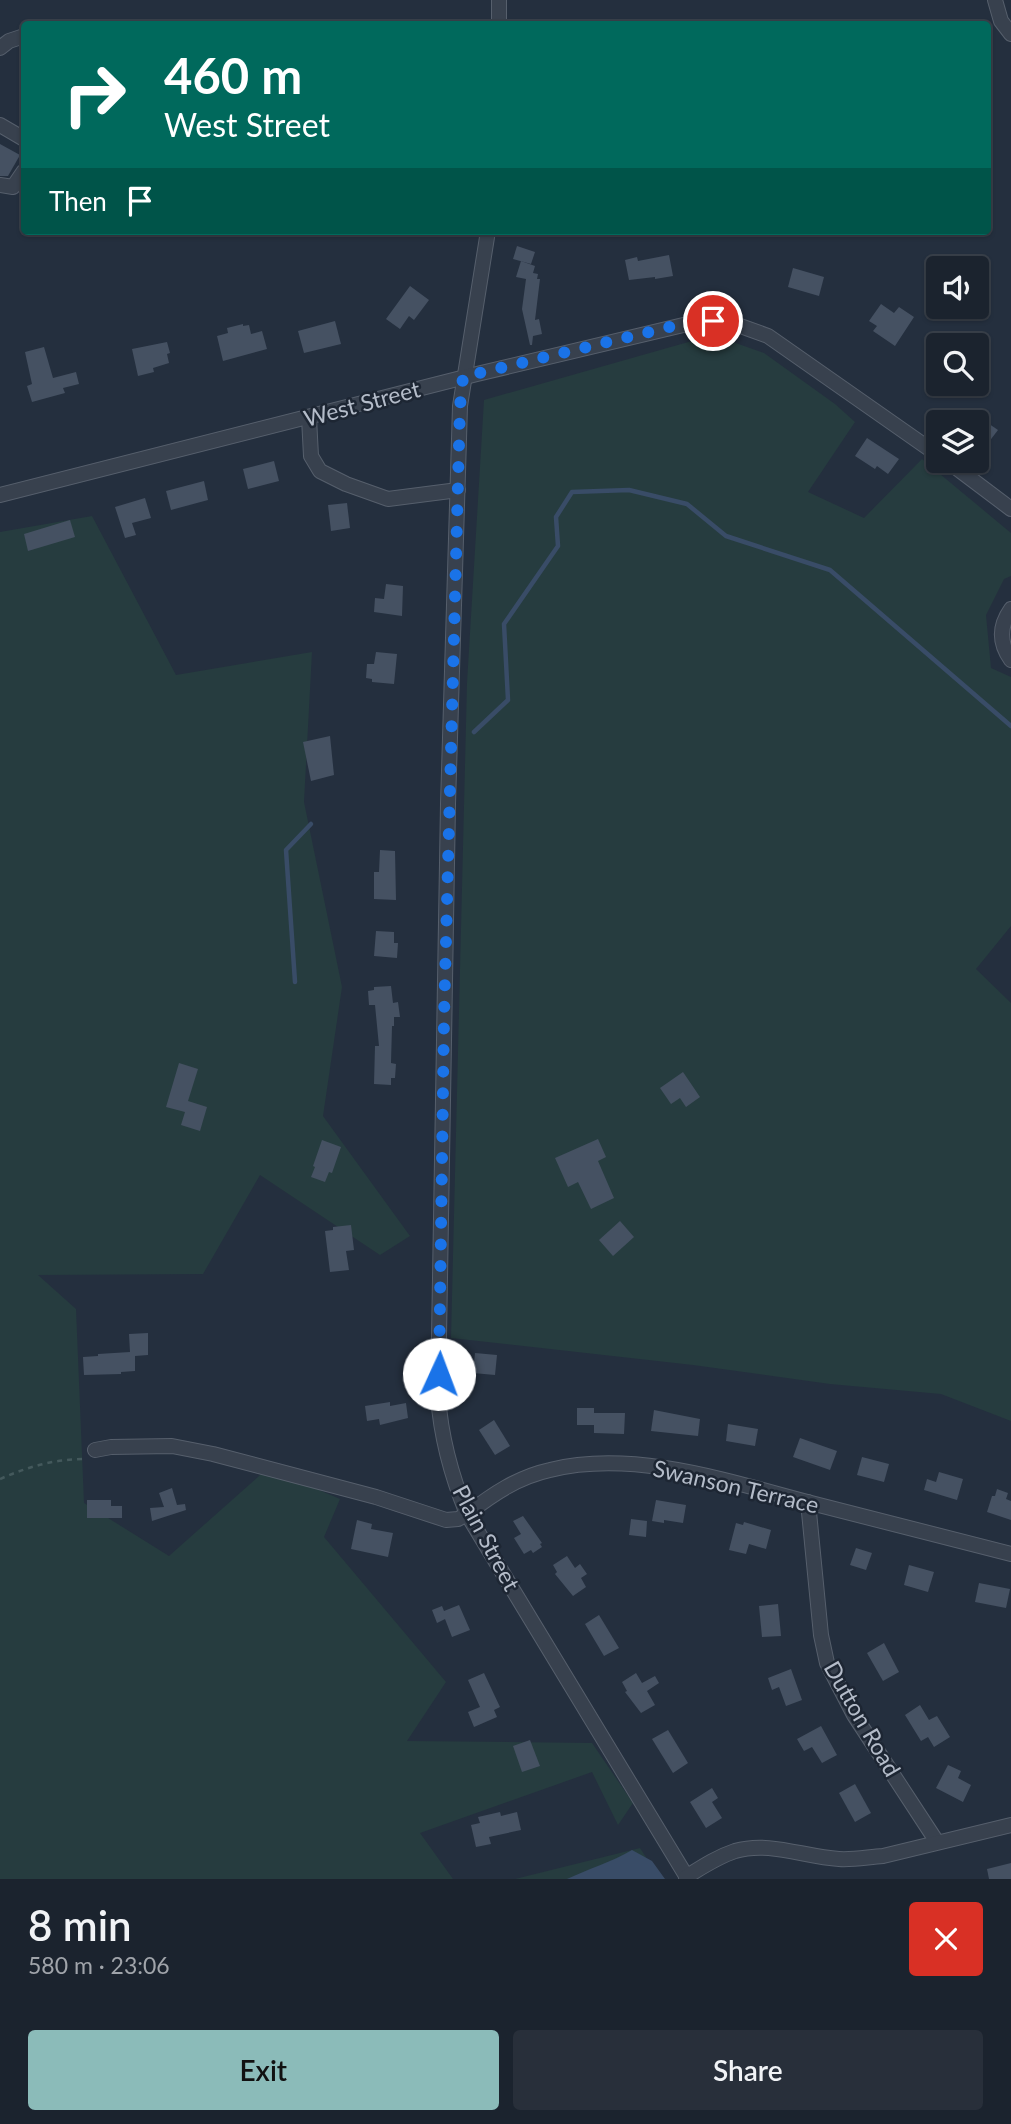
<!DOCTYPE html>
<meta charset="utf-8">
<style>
body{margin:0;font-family:Lato,sans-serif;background:#282f3a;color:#f1f3f6;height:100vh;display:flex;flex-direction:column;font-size:26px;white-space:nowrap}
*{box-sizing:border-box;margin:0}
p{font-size:23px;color:#a0a4aa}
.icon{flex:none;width:38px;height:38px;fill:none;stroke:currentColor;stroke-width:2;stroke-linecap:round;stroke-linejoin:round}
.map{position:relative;height:1879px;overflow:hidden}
.panel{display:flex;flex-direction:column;background:#1b232e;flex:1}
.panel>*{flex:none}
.hud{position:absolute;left:21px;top:21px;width:970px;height:214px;border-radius:7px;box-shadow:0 2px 5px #0004,0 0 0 2px #39404a;background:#00695c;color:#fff;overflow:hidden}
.tools{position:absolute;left:926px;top:256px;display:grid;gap:14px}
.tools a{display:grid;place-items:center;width:63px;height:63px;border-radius:7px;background:#1b232e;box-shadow:0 2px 5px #0004,0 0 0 2px #39404a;font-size:35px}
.pin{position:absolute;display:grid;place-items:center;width:60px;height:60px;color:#fff;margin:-30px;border:4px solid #fff;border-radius:50%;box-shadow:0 2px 7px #0007}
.me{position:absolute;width:77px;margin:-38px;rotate:2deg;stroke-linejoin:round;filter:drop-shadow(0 0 5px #0008)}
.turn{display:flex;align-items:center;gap:24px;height:147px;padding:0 28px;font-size:32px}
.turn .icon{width:91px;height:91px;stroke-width:2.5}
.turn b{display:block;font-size:49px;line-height:60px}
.then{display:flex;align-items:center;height:66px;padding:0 28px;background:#0003;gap:14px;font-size:26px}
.round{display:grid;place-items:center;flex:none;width:74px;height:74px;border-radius:7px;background:#282f3a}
.overview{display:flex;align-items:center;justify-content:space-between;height:119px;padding:0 28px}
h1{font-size:42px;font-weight:600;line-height:52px}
.action{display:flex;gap:14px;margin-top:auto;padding:14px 28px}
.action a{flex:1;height:80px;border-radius:7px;background:#8bbbb9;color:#111;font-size:28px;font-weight:600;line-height:80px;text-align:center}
.action a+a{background:#282f3a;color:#f1f3f6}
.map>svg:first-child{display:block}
.green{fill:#263c3f}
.water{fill:#394c67}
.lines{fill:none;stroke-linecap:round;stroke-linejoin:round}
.stream{stroke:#394c67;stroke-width:4.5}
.building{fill:#455162}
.minor-casing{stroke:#565f6c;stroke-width:16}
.path{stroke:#44595c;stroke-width:2.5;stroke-dasharray:5 5;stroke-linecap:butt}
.minor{stroke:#38414e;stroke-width:14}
.route{stroke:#1a73e8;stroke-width:12;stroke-dasharray:0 21.6}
.labels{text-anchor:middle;stroke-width:5;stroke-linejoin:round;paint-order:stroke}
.street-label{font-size:23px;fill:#b4bcc9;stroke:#1d2633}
</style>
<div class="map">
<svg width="1011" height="1879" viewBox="0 0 1011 1879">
<rect width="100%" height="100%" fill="#242f3e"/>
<!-- green -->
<g class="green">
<path d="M713,335L764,353L835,404L855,422L808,492L864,518L922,459L1011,533V576L1004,579L986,615L991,668L1011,677V926L976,969L1011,1003V1421L941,1394L830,1384L693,1365L451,1338L467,683L484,400Z"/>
<path d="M92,516L176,675L312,652L304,802L342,987L323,1116L410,1236L380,1255L260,1175L203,1274L38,1275L76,1309L84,1503L169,1556L268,1468L340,1499L324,1537L446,1682L407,1741L592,1743L633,1803L618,1825L592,1772L420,1833L453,1879H0V532Z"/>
<path d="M640,1848L660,1879H515Z"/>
</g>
<!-- water -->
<path class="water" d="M632,1850L652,1861L665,1879H567C588,1869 612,1862 632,1850Z"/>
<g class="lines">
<!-- stream -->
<g class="stream">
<path d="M474,732L508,700L504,624L558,546L556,517L572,492L629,490L687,504L726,536L830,570L1011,726"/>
<path d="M295,982L286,850L311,824"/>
</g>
</g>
<!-- building -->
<g class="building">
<path d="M0,144L20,155L8,176H0Z"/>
<path d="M517,246L535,252L531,264L513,259Z"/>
<path d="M669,255L673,276L655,279V277L629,280L625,260L637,257L638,261Z"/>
<path d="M521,261L535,266L533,273L538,274L537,279H540L535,320L539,319L542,334L533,336L532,345H530L522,309L526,279L516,277Z"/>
<path d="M793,268L824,277L819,296L788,287Z"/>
<path d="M410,286L429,300L414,320L409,316L400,329L386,319Z"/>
<path d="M881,304L894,313L899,307L914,317L895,346L873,331L877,326L869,321Z"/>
<path d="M335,321L341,344L304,353L298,331Z"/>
<path d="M243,324V326L249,325L251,334L262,331L267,349L223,361L217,336L228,333L227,328Z"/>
<path d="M167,342L170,353L167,354L169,363L153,368L154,372L138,376L132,349Z"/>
<path d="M44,347L53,378L76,372L79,384L63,388L65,393L32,402L27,386L32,384L25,352Z"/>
<path d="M976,415L998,430L985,447L976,441Z"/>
<path d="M867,438L899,459L888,474L877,466L875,469L855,456Z"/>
<path d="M274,461L279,481L248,489L243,469Z"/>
<path d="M204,481L208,500L171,510L166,491Z"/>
<path d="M145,498L151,518L132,523L136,535L125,538L115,507Z"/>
<path d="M347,503L350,528L331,531L328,505Z"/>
<path d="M70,520L75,537L28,551L24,534Z"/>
<path d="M386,584L403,586L402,616L374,612L375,598L384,599Z"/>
<path d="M376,652L397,654L394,684L372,682V679L366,678L367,664H374Z"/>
<path d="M330,736L334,775L311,781L303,742Z"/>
<path d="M380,850L395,851L396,900L374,899V872H379Z"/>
<path d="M376,931L394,932V943H398L397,958L374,956Z"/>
<path d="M391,986L393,1003L398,1002L400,1017H394V1026H392L391,1063L396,1064L395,1078H391V1085L374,1084L375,1046H379L375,1005H369L368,991L374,990V987Z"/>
<path d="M179,1063L198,1069L188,1101L207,1107L200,1131L181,1125L185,1112L166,1107Z"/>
<path d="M683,1072L700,1097L686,1107L680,1098L671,1104L660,1088Z"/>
<path d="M598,1139L606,1157L598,1161L614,1198L591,1209L578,1182L568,1187L555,1158Z"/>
<path d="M322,1140L341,1147L332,1173L329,1172L325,1182L311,1177L315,1167L313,1166Z"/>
<path d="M620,1221L634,1237L613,1256L599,1240Z"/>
<path d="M351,1225L354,1250L346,1251L349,1270L330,1272L325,1231L333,1230V1227Z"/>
<path d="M148,1333V1355L135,1356V1371L121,1372V1374L84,1375L83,1357L98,1356V1354L130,1352L129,1334Z"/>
<path d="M475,1353L497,1355L495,1375L473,1373Z"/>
<path d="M390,1402V1406L406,1403L408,1418L380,1425L379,1419L367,1421L365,1406Z"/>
<path d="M577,1408H594V1413H625L624,1434L594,1433V1425H577Z"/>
<path d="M654,1410L700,1419L698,1436L651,1431Z"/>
<path d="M494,1420L510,1446L495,1455L479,1430Z"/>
<path d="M728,1424L758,1429L755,1446L726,1441Z"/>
<path d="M800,1438L837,1451L830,1470L793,1457Z"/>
<path d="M862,1457L889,1464L884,1482L857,1475Z"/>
<path d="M939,1472L963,1479L957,1500L924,1490L927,1479L936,1482Z"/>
<path d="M172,1488L177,1505L185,1504L186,1510L152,1521L150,1508L164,1507L159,1493Z"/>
<path d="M997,1489L1008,1493L1006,1499L1011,1501V1520L987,1512L992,1496H995Z"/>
<path d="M87,1500H111V1506H122V1518H87Z"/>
<path d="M656,1500L686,1505L683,1523L664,1520V1523L652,1521Z"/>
<path d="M523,1516L542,1543L540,1544L542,1547L533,1553L531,1550L524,1554L514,1538L521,1534L513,1521Z"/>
<path d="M631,1519L647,1521L646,1537L629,1535Z"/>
<path d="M357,1520L372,1524L371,1529L393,1533L388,1557L351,1549Z"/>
<path d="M744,1522L771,1530L766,1549L749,1544L746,1554L729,1550L736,1523L743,1525Z"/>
<path d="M856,1548L872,1553L866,1570L850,1565Z"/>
<path d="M567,1556L575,1568L580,1564L587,1574L581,1578L586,1587L573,1596L555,1574L557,1572L553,1565Z"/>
<path d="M909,1565L934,1572L928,1592L904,1585Z"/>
<path d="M979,1583L1010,1589L1006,1608L975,1602Z"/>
<path d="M778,1604L781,1636L762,1637L759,1606Z"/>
<path d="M459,1605L470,1630L452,1637L445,1619L437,1623L432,1610L442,1606L444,1611Z"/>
<path d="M599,1615L619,1648L604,1656L585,1624Z"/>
<path d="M884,1643L899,1672L883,1681L867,1653Z"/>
<path d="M791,1669L802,1700L786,1706L779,1687L772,1690L768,1678Z"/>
<path d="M484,1673L500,1707L494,1710L497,1717L474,1727L468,1712L480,1707L468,1680Z"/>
<path d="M636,1673L642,1683L655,1676L659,1683L647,1691L655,1705L641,1713L625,1692L627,1691L622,1682Z"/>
<path d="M920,1705L929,1720L937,1716L950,1737L934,1747L928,1737L921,1741L905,1715Z"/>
<path d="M821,1726L837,1755L822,1763L812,1747L804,1751L797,1739Z"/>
<path d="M668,1730L688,1763L673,1773L652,1739Z"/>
<path d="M530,1740L540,1766L522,1772L513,1746Z"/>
<path d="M948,1765L961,1771L958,1778L971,1785L963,1802L936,1788Z"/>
<path d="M855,1784L871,1813L855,1822L839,1793Z"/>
<path d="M712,1788L718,1798L712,1802L722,1818L706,1828L690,1802Z"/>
<path d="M500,1812L501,1816L517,1812L521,1830L489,1837L491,1844L476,1847L471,1825L480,1823L478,1817Z"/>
<path d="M1011,1863V1879H989L987,1869Z"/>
</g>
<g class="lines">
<defs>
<g id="minor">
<path d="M499,0V24"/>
<path d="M995,0L1001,21L1011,34"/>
<path d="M0,48L9,41L24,36"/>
<path d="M0,125L24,139"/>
<path d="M0,185L13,187L24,171"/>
<path d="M488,231L460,406L448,804L438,1396C441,1439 451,1475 467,1514L688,1879"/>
<path d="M309,418L311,456L320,471L346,484L388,499L458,490"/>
<path d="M946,460L1011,509"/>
<path d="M0,495L477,374L696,322L732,323L768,336L938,455"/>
<path d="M1011,609C999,626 999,643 1011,660"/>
<path d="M95,1450L111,1447L172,1446L213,1454L376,1497L446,1520L458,1519L467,1514C493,1494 518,1477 550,1470C634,1449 730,1482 811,1503C877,1520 944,1537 1011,1554"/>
<path d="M808,1502L821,1635L827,1663L854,1715L937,1842"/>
<path d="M686,1877C702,1867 717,1857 735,1851C770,1841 804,1857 839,1859C853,1860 868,1857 883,1856L1011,1825"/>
</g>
</defs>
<!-- minor casing -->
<use href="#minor" class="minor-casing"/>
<!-- path -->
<path class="path" d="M0,1479C27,1467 55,1459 84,1459"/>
<!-- minor -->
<use href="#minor" class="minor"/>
</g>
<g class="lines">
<!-- route -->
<path class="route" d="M439,1374L444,1017L460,406L463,377L678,325L713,321"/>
</g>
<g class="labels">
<!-- street labels -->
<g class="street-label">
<text transform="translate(362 404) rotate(-15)" y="8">West Street</text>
<text transform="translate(736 1487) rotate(13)" y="8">Swanson Terrace</text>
<text transform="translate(486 1538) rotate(62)" y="8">Plain Street</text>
<text transform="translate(862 1719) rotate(60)" y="8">Dutton Road</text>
</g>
</g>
</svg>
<div class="tools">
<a><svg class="icon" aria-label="sound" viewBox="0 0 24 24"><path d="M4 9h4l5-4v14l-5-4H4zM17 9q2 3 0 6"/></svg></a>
<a><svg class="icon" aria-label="search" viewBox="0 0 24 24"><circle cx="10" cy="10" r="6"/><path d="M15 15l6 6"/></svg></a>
<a><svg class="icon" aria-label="layers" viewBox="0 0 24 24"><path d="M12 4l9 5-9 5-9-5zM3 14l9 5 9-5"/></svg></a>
</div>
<div class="pin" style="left:713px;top:321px;background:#d93025"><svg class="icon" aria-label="arrive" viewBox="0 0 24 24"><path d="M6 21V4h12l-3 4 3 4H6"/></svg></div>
<svg class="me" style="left:439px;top:1374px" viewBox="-20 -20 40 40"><circle r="19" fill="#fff"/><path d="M0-13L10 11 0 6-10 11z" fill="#1a73e8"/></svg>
<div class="hud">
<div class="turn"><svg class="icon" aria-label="right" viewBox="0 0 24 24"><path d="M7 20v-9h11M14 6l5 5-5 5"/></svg><div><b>460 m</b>West Street</div></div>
<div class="then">Then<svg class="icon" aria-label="arrive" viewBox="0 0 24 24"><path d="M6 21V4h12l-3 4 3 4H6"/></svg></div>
</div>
</div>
<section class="panel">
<div class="overview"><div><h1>8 min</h1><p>580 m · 23:06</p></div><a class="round" style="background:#d93025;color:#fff"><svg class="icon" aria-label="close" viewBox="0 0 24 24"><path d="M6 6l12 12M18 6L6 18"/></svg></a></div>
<div class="action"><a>Exit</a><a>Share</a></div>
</section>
